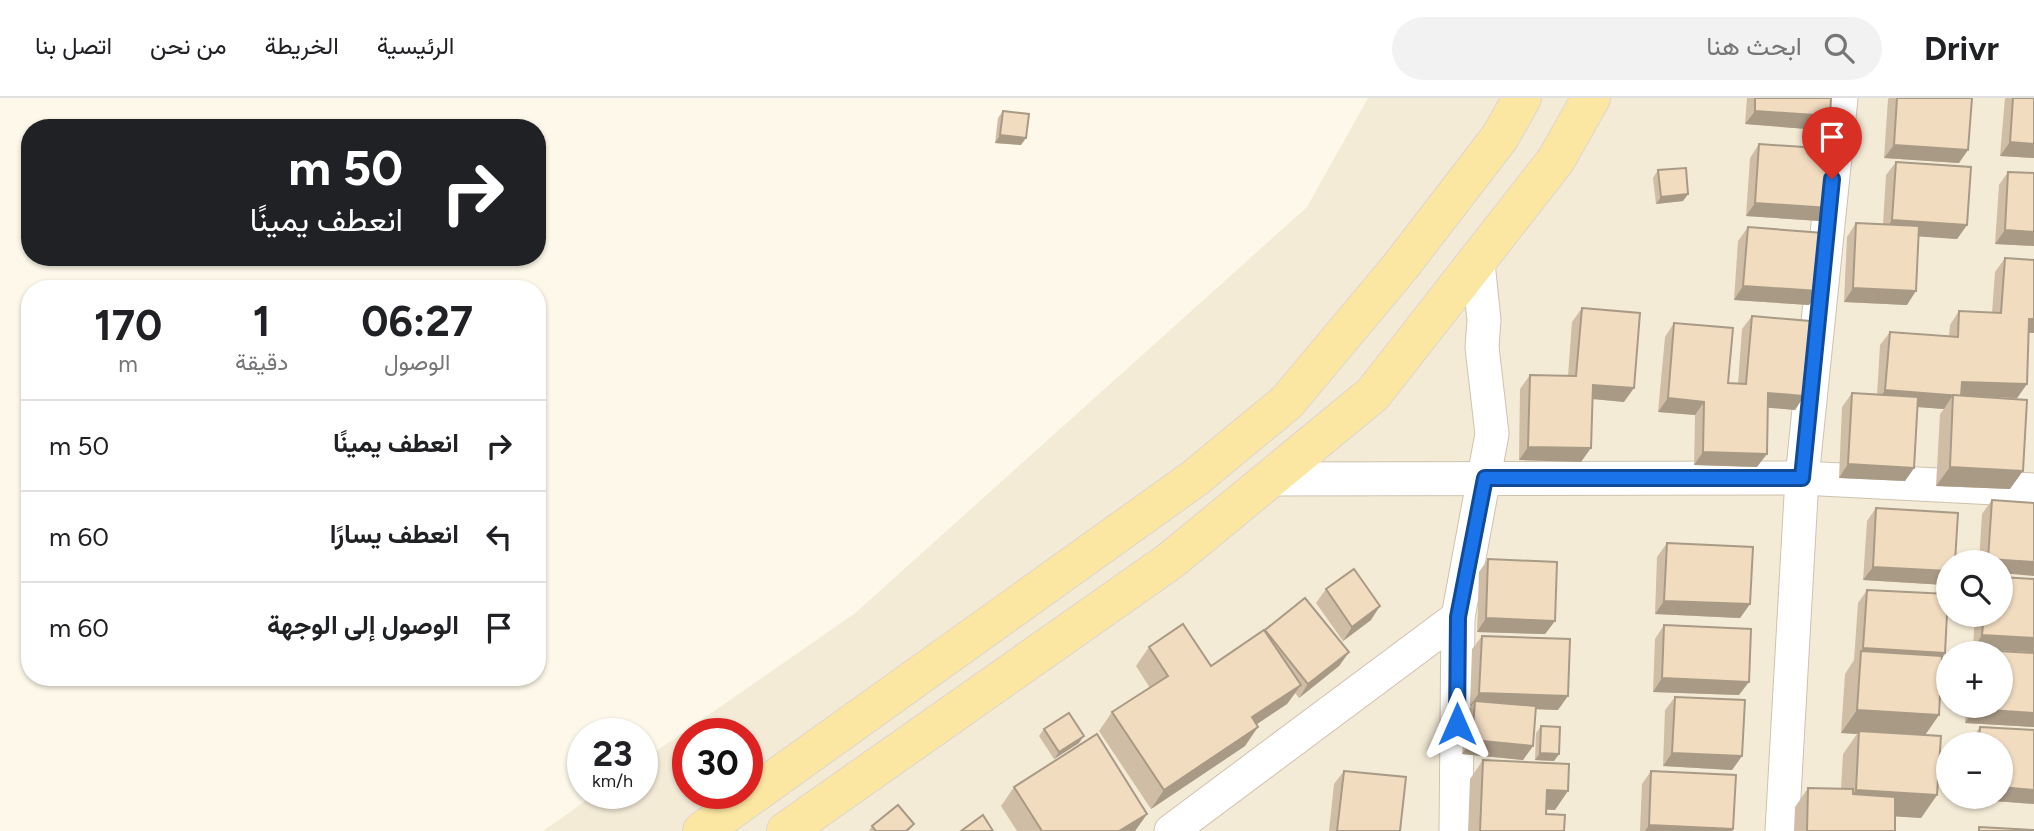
<!DOCTYPE html>
<html lang="ar">
<meta charset="utf-8">
<style>
body{margin:0;font-family:Figtree,Vazirmatn,sans-serif;background:#f2f2f2;color:#202124;direction:rtl;height:100vh;display:flex;flex-direction:column;font-size:26px;white-space:nowrap}
*{box-sizing:border-box;margin:0}
p{font-size:23px;color:#757577}
.icon{flex:none;width:38px;height:38px;fill:none;stroke:currentColor;stroke-width:2;stroke-linecap:round;stroke-linejoin:round}
.map{position:relative;flex:1;overflow:hidden;direction:ltr}
.details{position:absolute;left:21px;top:182px;width:525px;height:406px;display:flex;flex-direction:column;background:#fff;border-radius:28px;box-shadow:0 2px 5px #0004;direction:rtl}
.details>*{flex:none}
.top-card{position:absolute;left:21px;top:21px;width:525px;height:147px;border-radius:28px;box-shadow:0 2px 5px #0004;direction:rtl;background:#202124;color:#fff;overflow:hidden}
.fabs{position:absolute;left:1936px;top:452px;display:grid;gap:14px}
.fabs a{display:grid;place-items:center;width:77px;height:77px;border-radius:50%;background:#fff;box-shadow:0 2px 5px #0004;font-size:35px}
.speed{position:absolute;left:567px;top:620px;display:flex;gap:14px;font-size:35px;font-weight:700;text-align:center}
.speed>*{display:grid;place-content:center;width:91px;height:91px;border-radius:50%;background:#fff;box-shadow:0 2px 5px #0004;line-height:1}
.speed small{font-size:18px;font-weight:400}
.speed .limit{border:10px solid #d22;background:#fff;color:#111}
.pin{position:absolute;display:grid;place-items:center;width:60px;height:60px;color:#fff;margin:-72px -30px;border-radius:50% 50% 50% 0;rotate:-45deg;box-shadow:0 0 7px #0007}
.pin .icon{rotate:45deg}
.me{position:absolute;width:77px;margin:-38px;rotate:0deg;stroke-linejoin:round;filter:drop-shadow(0 0 5px #0008)}
.turn{display:flex;align-items:center;gap:24px;height:147px;padding:0 28px;font-size:32px}
.turn .icon{width:91px;height:91px;stroke-width:2.5}
.turn b{display:block;font-size:49px;line-height:60px}
.eta{display:flex;justify-content:space-evenly;align-items:center;height:119px;text-align:center}
.eta b{font-size:42px;font-weight:700;line-height:49px}
ul{padding:0;list-style:none}
li{display:flex;align-items:center;gap:21px;height:91px;padding:0 28px;border-top:2px solid #e0e0e0}
li div{flex:1}
li b{display:block;font-size:26px}
li em{font-style:normal}
header{display:flex;align-items:center;gap:42px;box-sizing:border-box;height:98px;padding:0 35px;background:#fff;border-bottom:2px solid #e0e0e0}
header strong{font-size:33px}
nav{display:flex;gap:38px;margin-inline-start:auto;font-size:24px}
.search{width:490px;height:63px;background:#f2f2f2;display:flex;align-items:center;gap:18px;box-sizing:border-box;padding:0 24px;border-radius:38px;color:#757577;font-size:26px}
.map>svg:first-child{display:block}
.residential{fill:#f4ebd7;fill-rule:evenodd}
.lines{fill:none;stroke-linecap:round;stroke-linejoin:round}
.minor-casing{stroke:#cfc1ae;stroke-width:35}
.major-casing{stroke:#dcd6d0;stroke-width:40}
.minor{stroke:#fff;stroke-width:33}
.major{stroke:#fbe7a2;stroke-width:38}
.wall{fill:#d0bda5}
.shaded-wall{fill:#a99a86}
.building{fill:#f2dcc0;stroke:#a99a86;stroke-width:2}
.route-casing{stroke:#114b97;stroke-width:18}
.route{stroke:#1a73e8;stroke-width:12}
</style>
<header>
<strong>Drivr</strong>
<div class="search"><svg class="icon" aria-label="search" viewBox="0 0 24 24"><circle cx="10" cy="10" r="6"/><path d="M15 15l6 6"/></svg>ابحث هنا</div>
<nav><a>الرئيسية</a><a>الخريطة</a><a>من نحن</a><a>اتصل بنا</a></nav>
</header>
<div class="map">
<svg width="2034" height="733" viewBox="0 0 2034 733">
<rect width="100%" height="100%" fill="#fdf8e9"/>
<!-- residential -->
<path class="residential" d="M1368,0H2034V733H543L597,695H642V663L854,516L1307,109ZM1948,464H2000V516H1948ZM1948,555H2000V607H1948ZM688,635H747V695H688ZM1948,646H2000V698H1948Z"/>
<g class="lines">
<defs>
<g id="minor">
<path d="M1269,381L1802,380L2034,392"/>
<path d="M1171,733L1458,519"/>
<path d="M1456,733L1458,519L1492,336L1482,249L1484,222L1478,165"/>
<path d="M1782,733L1802,380L1841,0"/>
</g>
<g id="major">
<path d="M702,733L1195,380L1287,304L1400,169L1500,39L1522,0"/>
<path d="M786,733L1170,463L1373,296L1556,62L1591,0"/>
</g>
</defs>
<!-- minor casing -->
<use href="#minor" class="minor-casing"/>
<!-- major casing -->
<use href="#major" class="major-casing"/>
<!-- minor -->
<use href="#minor" class="minor"/>
<!-- major -->
<use href="#major" class="major"/>
</g>
<!-- wall -->
<g class="wall">
<path d="M1747,0H1831L1830,18L1820,32L1745,26Z"/>
<path d="M1889,0H1972L1959,65L1884,60L1888,1Z"/>
<path d="M2005,0H2034V60L2000,58Z"/>
<path d="M1003,13L1021,47L995,45L998,20Z"/>
<path d="M1759,46L1830,110L1820,123L1746,118L1750,60Z"/>
<path d="M1896,64L1967,127L1957,141L1919,138L1907,207L1844,204L1847,139L1856,125L1883,126L1886,77Z"/>
<path d="M1658,72L1688,96L1683,103L1656,106L1653,80Z"/>
<path d="M2008,74L2034,75V148L1995,146L1999,87Z"/>
<path d="M1748,129L1819,193L1809,207L1734,202L1738,143Z"/>
<path d="M2005,160L2034,235H2029L2027,286L2017,300L1961,298L2010,391L1936,388L1940,316L1944,311L1917,309L1914,370L1905,383L1839,380L1842,309L1852,295L1877,297L1880,247L1890,234L1949,238L1950,227L1959,213L1992,215L1995,174Z"/>
<path d="M1582,210L1624,304L1592,301L1581,364L1519,362L1520,291L1530,277L1568,278L1572,224Z"/>
<path d="M1752,218L1804,298L1795,312L1768,309L1757,369L1694,367L1695,317L1658,314L1665,239L1674,225L1728,285L1738,286L1742,231Z"/>
<path d="M1992,402L2000,464H1979L1982,416Z"/>
<path d="M1876,410L1948,464V483L1945,487L1863,482L1867,423Z"/>
<path d="M1667,445L1750,506L1740,520L1655,516L1657,459Z"/>
<path d="M1488,461L1555,523L1545,536L1477,534L1479,474Z"/>
<path d="M2034,481V554L1973,551L1975,516H2000Z"/>
<path d="M1326,491L1371,522L1343,543L1316,505Z"/>
<path d="M1867,492L1945,555L1942,559L1939,617L1925,637L1937,697L1921,720L1895,718V733H1794L1795,709L1808,690L1841,691L1843,656L1857,636L1841,635L1845,576L1854,562L1858,505Z"/>
<path d="M1664,527L1739,597L1653,594L1655,541Z"/>
<path d="M1265,533L1349,554L1339,568L1299,600L1295,595L1287,606L1257,626L1245,648L1151,711L1099,633L1112,614L1150,590L1136,568L1149,549L1211,568Z"/>
<path d="M1482,538L1558,612L1536,611L1533,648L1523,662L1462,656L1466,616L1471,608H1470L1472,551Z"/>
<path d="M1978,552L2034,555V629L1965,625L1966,607H2000V555H1976Z"/>
<path d="M1675,599L1742,658L1732,672L1663,668L1665,612Z"/>
<path d="M1541,628L1559,656L1554,663L1535,662L1536,635Z"/>
<path d="M1980,629L2034,632V706L1967,701L1968,698H2000V646H1971V642Z"/>
<path d="M1044,631L1079,645L1054,661L1039,638Z"/>
<path d="M1483,662L1555,712L1546,711V716L1564,733H1468L1470,681Z"/>
<path d="M1344,673L1400,733H1329L1334,686Z"/>
<path d="M1651,673L1733,731L1732,733H1640L1642,686Z"/>
<path d="M1014,689L1147,716L1135,733H1017L1001,708Z"/>
<path d="M914,726L909,733H869L872,728Z"/>
</g>
<!-- shaded-wall -->
<g class="shaded-wall">
<path d="M1755,13L1830,18L1820,32L1745,26Z"/>
<path d="M1000,37L1026,40L1021,47L995,45Z"/>
<path d="M2010,44L2034,46V60L2000,58Z"/>
<path d="M1894,47L1968,52L1959,65L1884,60Z"/>
<path d="M1688,96L1683,103L1656,106L1661,99Z"/>
<path d="M1755,105L1830,110L1820,123L1746,118Z"/>
<path d="M1892,122L1967,127L1957,141L1882,136Z"/>
<path d="M2005,132L2034,134V148L1995,146Z"/>
<path d="M1743,188L1819,193L1809,207L1734,202Z"/>
<path d="M1853,190L1916,193L1907,207L1844,204Z"/>
<path d="M2029,221H2034V235L2020,234Z"/>
<path d="M1962,284L2027,286L2017,300L1953,297L1944,311L1876,306L1885,292Z"/>
<path d="M1593,287L1634,290L1624,304L1583,300Z"/>
<path d="M1768,295L1804,298L1795,312L1759,309Z"/>
<path d="M1668,300L1704,304L1695,317L1658,314Z"/>
<path d="M1528,349L1591,350L1581,364L1519,362Z"/>
<path d="M1703,354L1767,356L1757,369L1694,367Z"/>
<path d="M1848,366L1914,370L1905,383L1839,380Z"/>
<path d="M1950,369L2023,373L2010,391L1936,388Z"/>
<path d="M1988,461L2034,464V478L2000,475V464H1986Z"/>
<path d="M1873,469L1948,473V483L1945,487L1863,482Z"/>
<path d="M1664,503L1750,506L1740,520L1655,516Z"/>
<path d="M1380,508L1371,522L1343,543L1352,529Z"/>
<path d="M1486,520L1555,523L1545,536L1477,534Z"/>
<path d="M1982,537L2034,540V554L1973,551Z"/>
<path d="M1863,550L1945,555L1936,569L1861,555Z"/>
<path d="M1349,554L1339,568L1299,600L1308,586Z"/>
<path d="M1662,580L1749,584L1739,597L1653,594Z"/>
<path d="M1301,587L1287,606L1239,638L1252,619Z"/>
<path d="M1479,595L1568,598L1558,612L1475,609V603L1471,608H1470Z"/>
<path d="M1974,611L2034,615V629L1965,625Z"/>
<path d="M1857,612L1939,617L1923,640L1859,633L1857,636L1841,635Z"/>
<path d="M1258,629L1245,648L1151,711L1164,692Z"/>
<path d="M1084,638L1079,645L1054,661L1059,654Z"/>
<path d="M1472,642L1533,648L1523,662L1462,656Z"/>
<path d="M1540,655L1559,656L1554,663L1535,662Z"/>
<path d="M1672,655L1742,658L1732,672L1663,668Z"/>
<path d="M2000,689L2034,692V706L1967,701L1970,698H2000Z"/>
<path d="M1547,692L1568,693L1555,712L1534,711Z"/>
<path d="M1856,692L1937,697L1921,720L1839,715Z"/>
<path d="M1147,716L1135,733H1119Z"/>
<path d="M1649,727L1733,731L1732,733H1645Z"/>
</g>
<!-- building -->
<g class="building">
<path d="M1755,0H1831L1830,18L1755,13Z"/>
<path d="M1897,0H1972L1968,52L1894,47Z"/>
<path d="M2013,0H2034V46L2010,44Z"/>
<path d="M1003,13L1029,16L1026,40L1000,37Z"/>
<path d="M1759,46L1834,51L1830,110L1755,105Z"/>
<path d="M1896,64L1971,69L1967,127L1892,122Z"/>
<path d="M1686,70L1688,96L1661,99L1658,72Z"/>
<path d="M2008,74L2034,75V134L2005,132Z"/>
<path d="M1856,125L1919,128L1916,193L1853,190Z"/>
<path d="M1748,129L1823,135L1819,193L1743,188Z"/>
<path d="M2005,160L2034,162V221H2029L2027,286L1962,284L1961,298L1885,292L1890,234L1958,239L1959,213L2001,215Z"/>
<path d="M1582,210L1640,215L1634,290L1593,287L1591,350L1528,349L1530,277L1576,278Z"/>
<path d="M1752,218L1810,223L1804,298L1768,295L1767,356L1703,354L1704,304L1668,300L1674,225L1733,230L1728,285L1746,286Z"/>
<path d="M1852,295L1918,299L1914,370L1848,366Z"/>
<path d="M1953,297L2027,302L2023,373L1950,369Z"/>
<path d="M1992,402L2034,405V464L1988,461Z"/>
<path d="M1876,410L1958,415L1955,464H1948V473L1873,469Z"/>
<path d="M1667,445L1753,449L1750,506L1664,503Z"/>
<path d="M1488,461L1557,464L1555,523L1486,520Z"/>
<path d="M1354,471L1380,508L1352,529L1326,491Z"/>
<path d="M2000,479L2034,481V540L1982,537L1984,516H2000Z"/>
<path d="M1867,492L1948,496L1945,555L1863,550Z"/>
<path d="M1305,500L1349,554L1308,586L1265,532Z"/>
<path d="M1183,526L1211,568L1264,532L1301,587L1252,619L1258,629L1164,692L1112,614L1168,578L1149,549Z"/>
<path d="M1664,527L1751,531L1749,584L1662,580Z"/>
<path d="M1482,538L1570,541L1568,598L1479,595Z"/>
<path d="M1978,552L2034,555V615L1974,611L1975,607H2000V555H1978Z"/>
<path d="M1861,553L1942,558L1939,617L1857,612Z"/>
<path d="M1675,599L1745,602L1742,658L1672,655Z"/>
<path d="M1475,603L1536,608L1533,648L1472,642Z"/>
<path d="M1069,615L1084,638L1059,654L1044,631Z"/>
<path d="M1541,628L1560,629L1559,656L1540,655Z"/>
<path d="M1980,629L2034,632V692L2000,689V646H1979Z"/>
<path d="M1859,633L1941,638L1937,697L1856,692Z"/>
<path d="M1097,636L1147,716L1119,733H1042L1014,689Z"/>
<path d="M1483,662L1569,666L1568,693L1547,692L1546,716L1565,717L1564,733H1480Z"/>
<path d="M1344,673L1406,679L1400,733H1337Z"/>
<path d="M1651,673L1736,677L1733,731L1649,727Z"/>
<path d="M1808,690L1853,691V696L1895,699V733H1807Z"/>
<path d="M898,707L914,726L906,733H876L872,728Z"/>
<path d="M983,717L993,733H961Z"/>
<path d="M1979,729L2034,732V733H1979Z"/>
</g>
<g class="lines">
<defs>
<path id="route" d="M1457,626L1458,519L1485,380H1802L1832,81"/>
</defs>
<!-- route casing -->
<use href="#route" class="route-casing"/>
<!-- route -->
<use href="#route" class="route"/>
</g>
</svg>
<div class="fabs">
<a><svg class="icon" aria-label="search" viewBox="0 0 24 24"><circle cx="10" cy="10" r="6"/><path d="M15 15l6 6"/></svg></a>
<a>+</a>
<a>−</a>
</div>
<div class="speed"><div>23<small>km/h</small></div><div class="limit">30</div></div>
<div class="pin" style="left:1832px;top:81px;background:#d93025"><svg class="icon" aria-label="arrive" viewBox="0 0 24 24"><path d="M6 21V4h12l-3 4 3 4H6"/></svg></div>
<svg class="me" style="left:1457px;top:626px" viewBox="-20 -20 40 40"><path d="M0-17L14 15 0 8-14 15z" fill="#1a73e8" stroke="#fff" stroke-width="4"/></svg>
<div class="top-card">
<div class="turn"><svg class="icon" aria-label="right" viewBox="0 0 24 24"><path d="M7 20v-9h11M14 6l5 5-5 5"/></svg><div><b>50 m</b>انعطف يمينًا</div></div>
</div>
<section class="details">
<div class="eta">
<div><b>06:27</b><p>الوصول</p></div>
<div><b>1</b><p>دقيقة</p></div>
<div><b>170</b><p>m</p></div>
</div>
<ul>
<li><svg class="icon" aria-label="right" viewBox="0 0 24 24"><path d="M7 20v-9h11M14 6l5 5-5 5"/></svg><div><b>انعطف يمينًا</b></div><em>50 m</em></li>
<li><svg class="icon" aria-label="left" viewBox="0 0 24 24"><path d="M17 20v-9H6M10 6l-5 5 5 5"/></svg><div><b>انعطف يسارًا</b></div><em>60 m</em></li>
<li><svg class="icon" aria-label="arrive" viewBox="0 0 24 24"><path d="M6 21V4h12l-3 4 3 4H6"/></svg><div><b>الوصول إلى الوجهة</b></div><em>60 m</em></li>
</ul>
</section>
</div>
